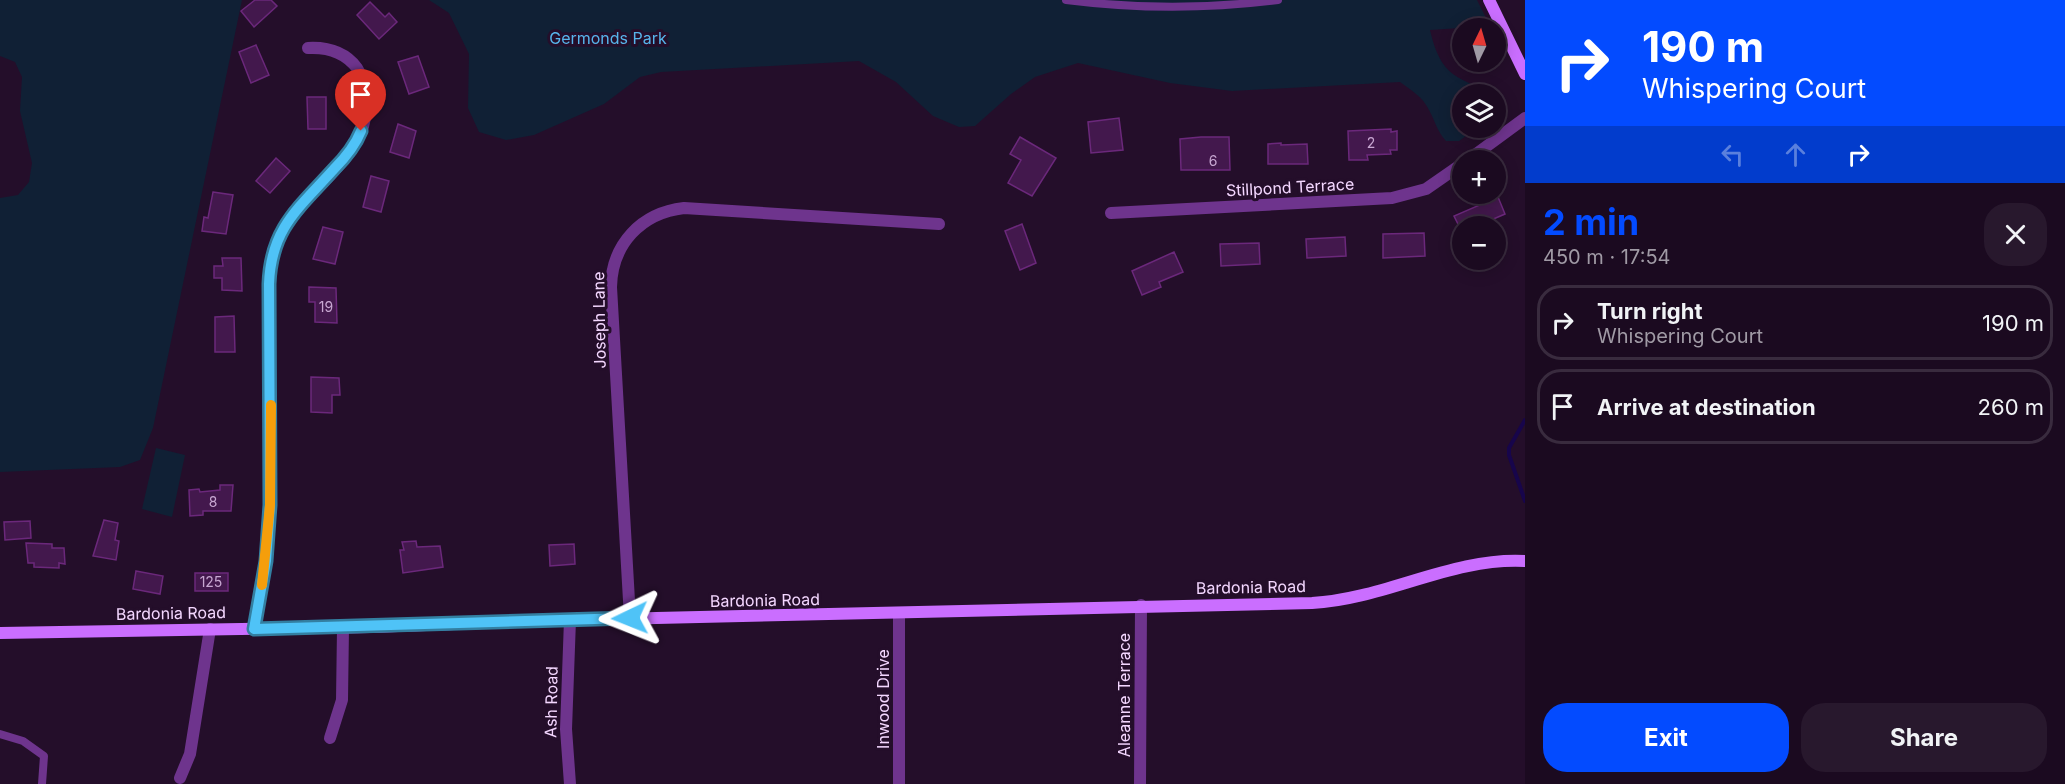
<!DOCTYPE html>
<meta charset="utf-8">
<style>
body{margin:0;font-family:Inter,sans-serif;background:#28182d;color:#f1f3f6;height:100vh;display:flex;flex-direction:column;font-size:22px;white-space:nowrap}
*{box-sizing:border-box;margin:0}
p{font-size:20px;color:#a09aa5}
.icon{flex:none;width:33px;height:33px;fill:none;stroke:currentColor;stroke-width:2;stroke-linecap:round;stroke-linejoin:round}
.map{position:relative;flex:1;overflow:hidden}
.details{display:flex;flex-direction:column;background:#1b0a20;width:540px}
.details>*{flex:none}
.guide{background:#034bff;color:#fff;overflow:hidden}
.needle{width:39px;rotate:5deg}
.buttons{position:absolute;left:1452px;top:18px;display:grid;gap:12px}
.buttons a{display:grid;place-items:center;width:54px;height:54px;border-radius:50%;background:#1b0a20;box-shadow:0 3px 15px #0003,0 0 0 2px #392b3e;font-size:30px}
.pin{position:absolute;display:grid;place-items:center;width:51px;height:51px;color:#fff;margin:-62px -26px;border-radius:50% 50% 50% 0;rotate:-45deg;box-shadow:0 0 6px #0007}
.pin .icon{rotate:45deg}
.me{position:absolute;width:66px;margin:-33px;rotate:268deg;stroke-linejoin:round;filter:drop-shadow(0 0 4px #0008)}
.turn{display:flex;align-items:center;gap:21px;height:126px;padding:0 18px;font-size:27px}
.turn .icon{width:78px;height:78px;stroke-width:2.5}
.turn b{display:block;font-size:42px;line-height:51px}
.lanes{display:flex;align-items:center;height:57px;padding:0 18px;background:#0003;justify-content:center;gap:30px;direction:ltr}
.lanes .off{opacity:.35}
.round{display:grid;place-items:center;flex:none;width:63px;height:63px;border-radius:24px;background:#28182d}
.overview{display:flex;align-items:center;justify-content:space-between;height:102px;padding:0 18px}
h1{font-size:36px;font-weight:700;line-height:45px;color:#034bff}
.cta{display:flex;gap:12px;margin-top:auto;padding:12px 18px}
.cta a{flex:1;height:69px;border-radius:24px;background:#034bff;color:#fff;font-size:24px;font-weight:700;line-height:69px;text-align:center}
.cta a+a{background:#28182d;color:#f1f3f6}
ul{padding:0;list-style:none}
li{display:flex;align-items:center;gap:18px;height:75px;margin:0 12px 9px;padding:0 6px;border:3px solid #392b3e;border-radius:24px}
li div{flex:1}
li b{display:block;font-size:22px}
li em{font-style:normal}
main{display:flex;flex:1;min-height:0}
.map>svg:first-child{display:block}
.green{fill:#102035}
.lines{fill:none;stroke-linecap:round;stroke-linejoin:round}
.stream{stroke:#17054b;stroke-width:4}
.building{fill:#43184d;stroke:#6b287b;stroke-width:1.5}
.lane{stroke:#6e348d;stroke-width:8}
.street{stroke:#6e348d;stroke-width:12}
.secondary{stroke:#ca6eff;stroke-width:12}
.route-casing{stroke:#337fa1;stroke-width:15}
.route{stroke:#4fc3f7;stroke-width:10}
.slow{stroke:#f59e0b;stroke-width:10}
.labels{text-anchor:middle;stroke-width:6;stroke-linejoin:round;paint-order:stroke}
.number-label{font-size:14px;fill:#c8a7d2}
.park-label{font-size:16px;fill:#57b5eb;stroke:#240e2a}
.street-label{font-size:16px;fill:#f4d7ff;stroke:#240e2a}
</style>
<main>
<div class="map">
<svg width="1525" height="784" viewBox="0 0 1525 784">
<rect width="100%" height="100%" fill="#240e2a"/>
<!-- green -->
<g class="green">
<path d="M0,0H242L153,428L140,460L120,467L0,472V198L18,195L29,182L32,163L20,111L22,77L15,62L0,56Z"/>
<path d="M429,0H1477L1490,26L1430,30C1441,78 1458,78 1499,95L1502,109L1496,114V94H1462V128H1477L1459,141H1446C1437,131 1435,121 1429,110C1423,97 1411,90 1400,82L1232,91L1170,83L1078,63L1035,77L1011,94L975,126L959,127L933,116L896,82L859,61L661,72L640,77L604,104L534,135L506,140L479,132L468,108L469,54L449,13Z"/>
<path d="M156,448L185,455L172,517L142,509Z"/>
</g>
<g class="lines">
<!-- stream -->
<path class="stream" d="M1525,420L1509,448V455L1525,501"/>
</g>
<!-- building -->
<g class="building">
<path d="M255,0H271L277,6L254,27L241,11Z"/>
<path d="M370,2L385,17L389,13L397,22L379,39L357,15Z"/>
<path d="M256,45L269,75L251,83L239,52Z"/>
<path d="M418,56L429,87L409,94L398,62Z"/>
<path d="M307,97H326V129H308Z"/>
<path d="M1119,118L1123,150L1091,153L1088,122Z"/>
<path d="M398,124L416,131L409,158L390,152Z"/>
<path d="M1391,129V132L1397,131V150H1390L1391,154L1367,155L1368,160H1349L1348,131Z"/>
<path d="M1020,137L1056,158L1032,196L1008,183L1021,160L1010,154Z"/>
<path d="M1201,137H1229L1230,170H1181L1180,139Z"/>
<path d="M1281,143V145L1307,144L1308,164H1268V144Z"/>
<path d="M276,158L290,171L270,193L256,181Z"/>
<path d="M371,176L389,181L381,212L363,207Z"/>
<path d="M213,192L233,195L226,234L202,231L204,217L208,218Z"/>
<path d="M1498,197L1505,214L1477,226H1459L1454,216Z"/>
<path d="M1022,224L1036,263L1020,270L1005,231Z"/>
<path d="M323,227L343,232L335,264L313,259Z"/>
<path d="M1424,233L1425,256L1383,258V234Z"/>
<path d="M1345,237L1346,256L1307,258L1306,239Z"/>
<path d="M1259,243L1260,264L1221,266L1220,244Z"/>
<path d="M1174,252L1183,272L1159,282L1161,287L1142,295L1132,271Z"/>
<path d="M222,258H241L242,291L222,290V278H214V266H223Z"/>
<path d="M309,287L336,288L337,323L315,322V302H309Z"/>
<path d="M234,316L235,352H215V317Z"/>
<path d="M311,377L339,378L340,395H332V413L311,412Z"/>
<path d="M220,485H233L231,511H203V515L190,516L189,490L199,489L200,492L220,490Z"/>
<path d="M104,520L118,523L115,540L119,541L116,560L93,556Z"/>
<path d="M30,521L31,538L5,540L4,522Z"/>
<path d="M416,541L417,547L440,546L443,567L403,573L400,550H404L402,542Z"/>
<path d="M26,543L52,544V548H64L65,564L59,563V568L34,567V563H28Z"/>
<path d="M574,544L575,564L550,566L549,545Z"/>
<path d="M136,571L163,576L160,594L133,589Z"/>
<rect x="195" y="573" width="33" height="18"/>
</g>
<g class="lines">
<!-- lane -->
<g class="lane">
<path d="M1066,0C1137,9 1208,9 1278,0"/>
<path d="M0,734L23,741L44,756L42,784"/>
</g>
<!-- street -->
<g class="street">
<path d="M1468,160L1525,118"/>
<path d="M1111,213L1392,198L1426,189L1462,164"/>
<path d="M630,618L611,287C612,244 641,213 684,208L939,224"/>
<path d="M254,629L266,561L270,505L269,284C270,265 272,248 282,231C307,186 371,157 366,99C365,88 363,77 357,68C345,52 327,47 308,48"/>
<path d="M330,738L342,700L343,628"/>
<path d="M180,778L190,754L210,629"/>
<path d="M570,784L566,729L570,620"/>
<path d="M899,784V614"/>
<path d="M1140,784L1141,605"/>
</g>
<!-- secondary -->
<g class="secondary">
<path d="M1489,0L1525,74"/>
<path d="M0,633L370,627L570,620L1312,603C1385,599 1452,557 1525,561"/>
</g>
</g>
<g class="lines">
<defs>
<path id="route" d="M361,131C355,146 346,157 334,169C299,208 271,228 269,284L270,505L266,561L254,629L630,618"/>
</defs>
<!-- route casing -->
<use href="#route" class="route-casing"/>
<!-- route -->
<use href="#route" class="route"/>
<!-- slow -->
<path class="slow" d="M262,585L270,505L271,405"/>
</g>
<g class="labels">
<!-- number labels -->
<g class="number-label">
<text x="1371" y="148">2</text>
<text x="1213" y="166">6</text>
<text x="326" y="312">19</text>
<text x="213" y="507">8</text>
<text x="211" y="587">125</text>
</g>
<!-- park labels -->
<g class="park-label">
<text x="608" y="44">Germonds Park</text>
</g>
<!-- street labels -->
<g class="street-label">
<text transform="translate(1290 187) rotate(-3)" y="6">Stillpond Terrace</text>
<text transform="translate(599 320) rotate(-91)" y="6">Joseph Lane</text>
<text transform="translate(1251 587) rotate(-1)" y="6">Bardonia Road</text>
<text transform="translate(765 600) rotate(-1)" y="6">Bardonia Road</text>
<text transform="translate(171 613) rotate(-1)" y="6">Bardonia Road</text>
<text transform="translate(1124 695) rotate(-90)" y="6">Aleanne Terrace</text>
<text transform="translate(883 699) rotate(-90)" y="6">Inwood Drive</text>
<text transform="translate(551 702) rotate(-89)" y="6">Ash Road</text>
</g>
</g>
</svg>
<div class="buttons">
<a><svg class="needle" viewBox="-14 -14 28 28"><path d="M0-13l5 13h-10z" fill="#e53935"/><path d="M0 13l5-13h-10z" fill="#a09aa5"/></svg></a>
<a><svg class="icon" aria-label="layers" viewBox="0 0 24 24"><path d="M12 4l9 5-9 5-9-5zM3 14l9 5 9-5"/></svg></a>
<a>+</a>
<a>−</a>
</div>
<div class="pin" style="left:361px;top:131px;background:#d93025"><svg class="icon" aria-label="arrive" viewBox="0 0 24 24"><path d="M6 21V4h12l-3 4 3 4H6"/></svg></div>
<svg class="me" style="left:630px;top:618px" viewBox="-20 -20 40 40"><path d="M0-17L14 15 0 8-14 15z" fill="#4fc3f7" stroke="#fff" stroke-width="4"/></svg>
</div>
<section class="details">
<div class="guide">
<div class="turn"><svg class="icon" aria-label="right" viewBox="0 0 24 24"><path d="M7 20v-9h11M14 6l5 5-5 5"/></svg><div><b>190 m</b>Whispering Court</div></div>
<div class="lanes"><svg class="icon off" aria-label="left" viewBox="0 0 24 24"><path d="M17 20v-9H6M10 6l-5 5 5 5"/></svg><svg class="icon off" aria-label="ahead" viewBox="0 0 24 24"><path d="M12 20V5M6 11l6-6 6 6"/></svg><svg class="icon" aria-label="right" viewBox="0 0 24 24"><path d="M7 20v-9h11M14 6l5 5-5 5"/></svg></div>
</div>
<div class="overview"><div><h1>2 min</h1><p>450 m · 17:54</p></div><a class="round"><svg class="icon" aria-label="close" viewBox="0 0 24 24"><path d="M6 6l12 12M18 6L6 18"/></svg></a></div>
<ul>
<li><svg class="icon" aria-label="right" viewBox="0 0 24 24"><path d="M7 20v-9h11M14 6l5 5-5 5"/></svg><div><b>Turn right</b><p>Whispering Court</p></div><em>190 m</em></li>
<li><svg class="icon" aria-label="arrive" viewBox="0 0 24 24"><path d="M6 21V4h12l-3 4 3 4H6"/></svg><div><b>Arrive at destination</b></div><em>260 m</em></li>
</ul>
<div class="cta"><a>Exit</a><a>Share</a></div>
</section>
</main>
